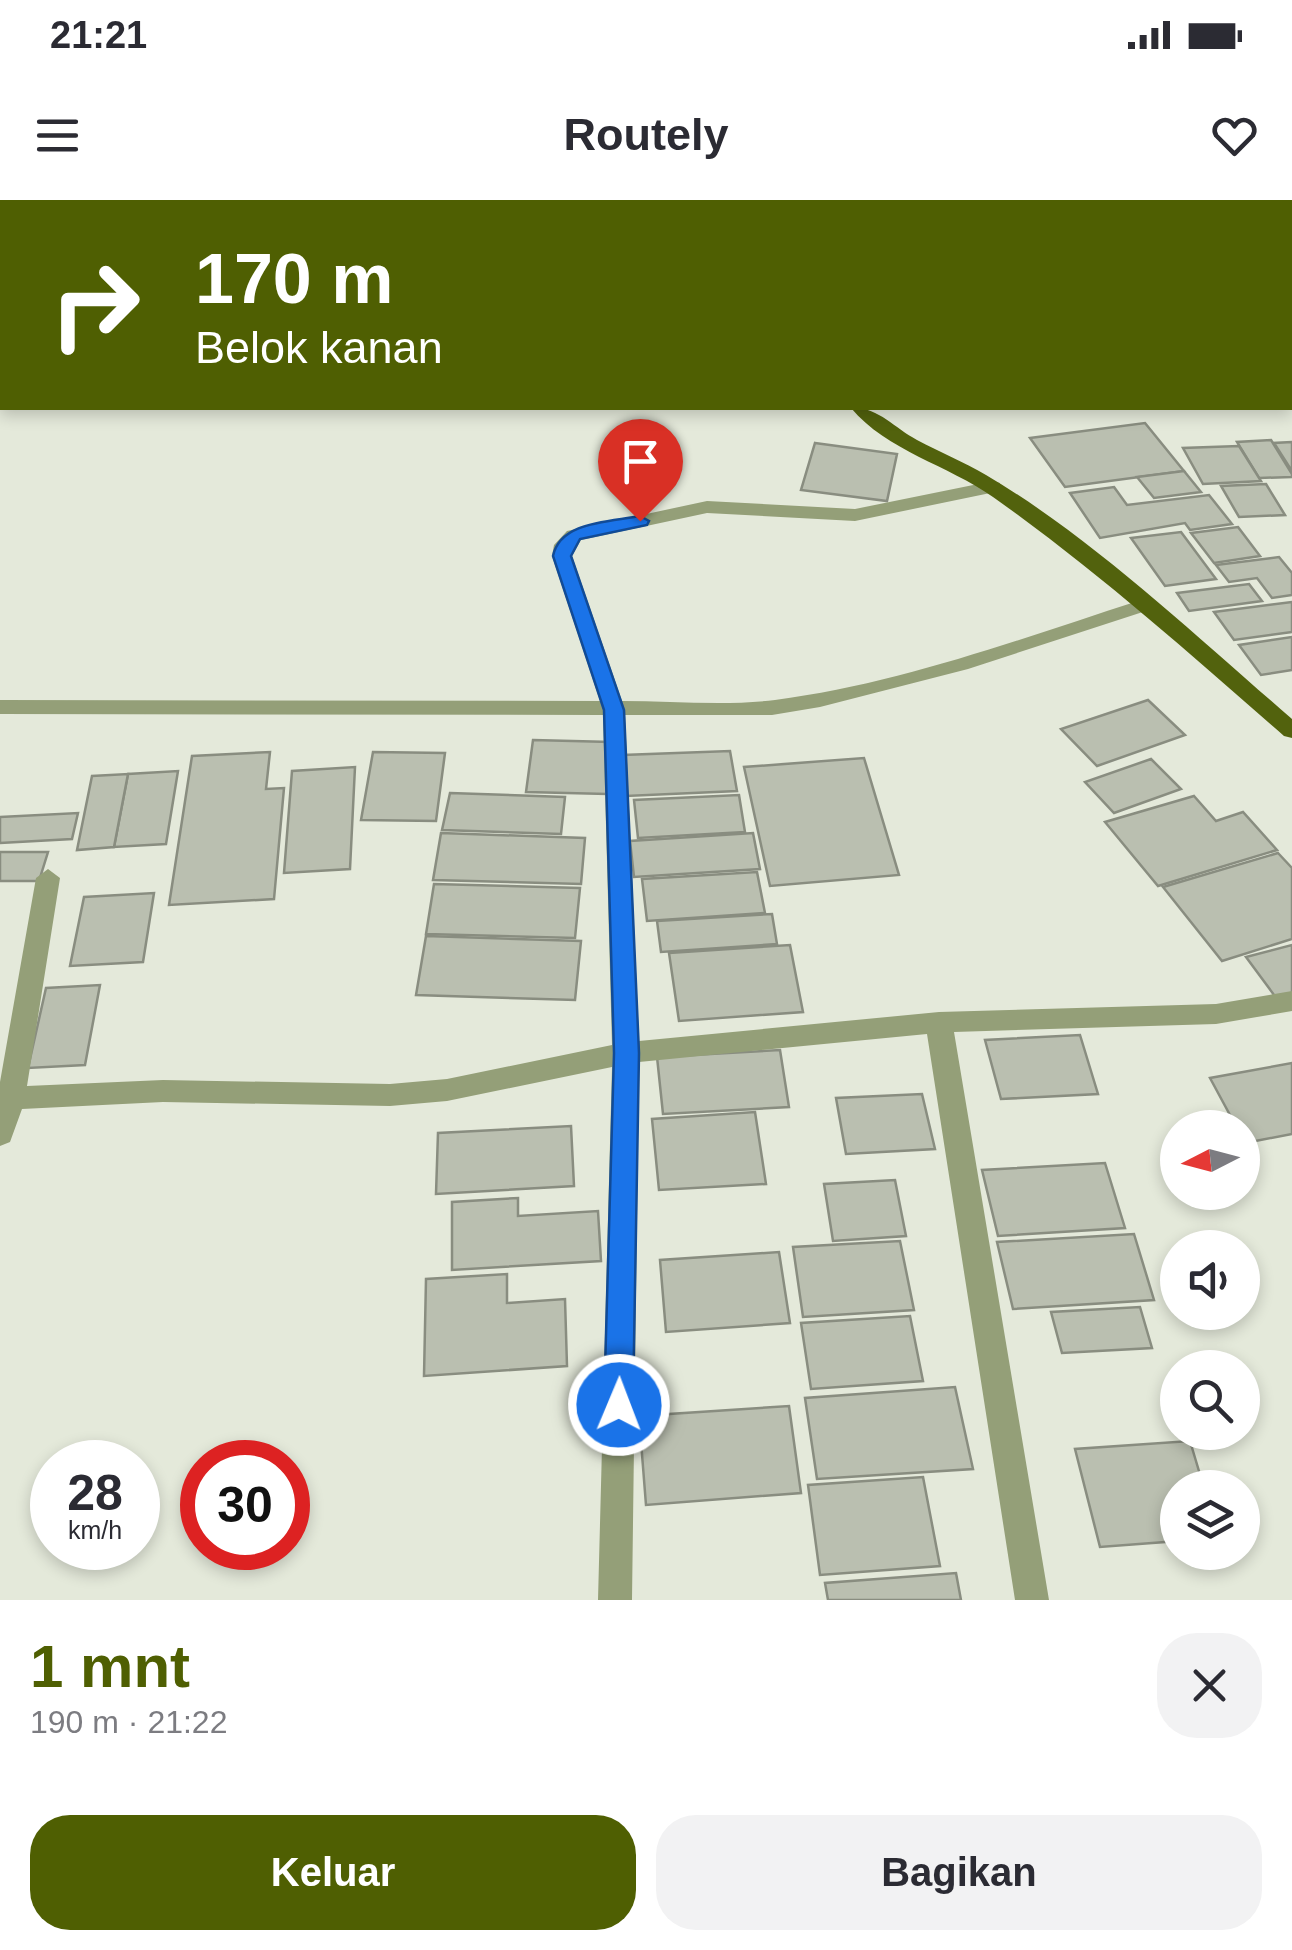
<!DOCTYPE html>
<html lang="id">
<meta charset="utf-8">
<style>
body{margin:0;font-family:Arial,sans-serif;background:#f2f2f3;color:#2b2b33;height:100vh;display:flex;flex-direction:column;font-size:38px;white-space:nowrap}
*{box-sizing:border-box;margin:0}
p{font-size:32px;color:#7c7c81}
.icon{flex:none;width:55px;height:55px;fill:none;stroke:currentColor;stroke-width:2;stroke-linecap:round;stroke-linejoin:round}
.map{position:relative;height:1400px;overflow:hidden}
.drawer{display:flex;flex-direction:column;background:#fff;flex:1}
.drawer>*{flex:none}
.hud{position:absolute;left:0px;top:0px;width:1292px;height:210px;box-shadow:0 5px 15px #0003;background:#4f5f02;color:#fff;overflow:hidden}
.needle{width:65px;rotate:264deg}
.fabs{position:absolute;left:1160px;top:910px;display:grid;gap:20px}
.fabs a{display:grid;place-items:center;width:100px;height:100px;border-radius:50%;background:#fff;box-shadow:0 5px 15px #0003;font-size:50px}
.speed{position:absolute;left:30px;top:1240px;display:flex;gap:20px;font-size:50px;font-weight:700;text-align:center}
.speed>*{display:grid;place-content:center;width:130px;height:130px;border-radius:50%;background:#fff;box-shadow:0 5px 15px #0003;line-height:1}
.speed small{font-size:25px;font-weight:400}
.speed .limit{border:15px solid #d22;background:#fff;color:#111}
.pin{position:absolute;display:grid;place-items:center;width:85px;height:85px;color:#fff;margin:-102px -42px;border-radius:50% 50% 50% 0;rotate:-45deg;box-shadow:0 0 10px #0007}
.pin .icon{rotate:45deg}
.me{position:absolute;width:110px;margin:-55px;rotate:1deg;stroke-linejoin:round;filter:drop-shadow(0 0 8px #0008)}
.turn{display:flex;align-items:center;gap:35px;height:210px;padding:0 30px;font-size:45px}
.turn .icon{width:130px;height:130px;stroke-width:2.5}
.turn b{display:block;font-size:70px;line-height:85px}
.round{display:grid;place-items:center;flex:none;width:105px;height:105px;border-radius:40px;background:#f2f2f3}
.overview{display:flex;align-items:center;justify-content:space-between;height:170px;padding:0 30px}
h1{font-size:60px;font-weight:700;line-height:75px;color:#4f5f02}
.button{display:flex;gap:20px;margin-top:auto;padding:20px 30px}
.button a{flex:1;height:115px;border-radius:40px;background:#4f5f02;color:#fff;font-size:40px;font-weight:700;line-height:115px;text-align:center}
.button a+a{background:#f2f2f3;color:#2b2b33}
.status{display:flex;justify-content:space-between;align-items:center;height:70px;padding:0 50px;background:#fff;direction:ltr}
.status svg{height:28px;fill:currentColor}
header{display:flex;justify-content:space-between;align-items:center;height:130px;padding:0 30px;background:#fff;font-size:45px;font-weight:700}
.map>svg:first-child{display:block}
.building{fill:#babfb0;stroke:#898d80;stroke-width:2.5}
.lines{fill:none;stroke-linecap:round;stroke-linejoin:round}
.minor{fill:#949f78;fill-rule:evenodd}
.major{fill:#52620d;fill-rule:evenodd}
.route{fill:#1a73e8;stroke:#114b97;stroke-width:2.5}
</style>
<div class="status"><b>21:21</b><svg viewBox="0 0 49 12"><path d="M0 12V9h3v3zM5 12V6h3v6zM10 12V3h3v9zM15 12V0h3v12zM26 1h20v11H26zM47 4h2v5h-2z"/></svg></div>
<header><svg class="icon" aria-label="menu" viewBox="0 0 24 24"><path d="M4 6h16M4 12h16M4 18h16"/></svg>Routely<svg class="icon" aria-label="heart" viewBox="0 0 24 24"><path d="M12 20l-8-8c-3-5 5-10 8-4 3-6 11-1 8 4z"/></svg></header>
<div class="map">
<svg width="1292" height="1400" viewBox="0 0 1292 1400">
<rect width="100%" height="100%" fill="#e4e9da"/>
<!-- building -->
<g class="building">
<path d="M1145,223L1184,271L1065,287L1030,238Z"/>
<path d="M1271,240L1292,274V277L1259,278L1237,242Z"/>
<path d="M1292,242V271L1274,243Z"/>
<path d="M815,243L897,254L887,301L801,290Z"/>
<path d="M1239,246L1261,281L1203,284L1183,248Z"/>
<path d="M1184,271L1201,292L1154,298L1137,277Z"/>
<path d="M1266,284L1285,315L1239,317L1221,286Z"/>
<path d="M1114,287L1127,305L1209,295L1232,324L1190,330L1185,323L1100,338L1070,293Z"/>
<path d="M1238,327L1260,356L1214,363L1191,333Z"/>
<path d="M1181,332L1216,379L1165,386L1131,338Z"/>
<path d="M1279,357L1292,373V395L1272,398L1257,378L1229,382L1216,365Z"/>
<path d="M1249,384L1262,401L1189,411L1177,393Z"/>
<path d="M1292,402V432L1234,440L1214,412Z"/>
<path d="M1292,437V470L1261,475L1239,445Z"/>
<path d="M1148,500L1185,535L1097,566L1061,529Z"/>
<path d="M533,540L611,542L607,594L526,592Z"/>
<path d="M730,551L737,591L626,596L623,555Z"/>
<path d="M270,552L266,589L284,588L274,699L169,705L192,556Z"/>
<path d="M373,552L445,553L436,621L361,620Z"/>
<path d="M864,558L899,675L770,686L744,567Z"/>
<path d="M1151,559L1181,589L1114,613L1085,582Z"/>
<path d="M355,567L350,669L284,673L292,571Z"/>
<path d="M178,571L166,644L114,647L128,574Z"/>
<path d="M128,574L114,647L77,650L92,576Z"/>
<path d="M450,593L565,597L561,634L442,630Z"/>
<path d="M739,595L745,632L638,638L634,600Z"/>
<path d="M1194,596L1216,621L1243,612L1277,650L1158,686L1105,622Z"/>
<path d="M78,613L72,639L0,643V617Z"/>
<path d="M441,633L585,638L581,684L433,680Z"/>
<path d="M753,633L760,669L634,677L630,641Z"/>
<path d="M0,652H48L39,681H0Z"/>
<path d="M1278,653L1292,668V739L1222,761L1163,687Z"/>
<path d="M757,672L765,713L647,721L642,679Z"/>
<path d="M434,684L580,688L575,738L426,734Z"/>
<path d="M154,693L143,762L70,766L84,697Z"/>
<path d="M772,714L777,744L661,752L657,721Z"/>
<path d="M426,736L581,741L575,800L416,795Z"/>
<path d="M790,745L803,812L679,821L669,753Z"/>
<path d="M1292,745V795L1277,799L1246,757Z"/>
<path d="M100,785L85,865L28,868L46,788Z"/>
<path d="M1080,835L1098,894L1001,899L985,840Z"/>
<path d="M780,850L789,907L663,914L657,857Z"/>
<path d="M1292,863V934L1245,943L1242,928H1237L1210,878Z"/>
<path d="M922,894L935,949L846,954L836,898Z"/>
<path d="M755,912L766,984L659,990L652,919Z"/>
<path d="M571,926L574,986L436,994L438,933Z"/>
<path d="M1105,963L1125,1028L998,1036L982,970Z"/>
<path d="M895,980L906,1036L833,1041L824,984Z"/>
<path d="M518,998V1016L598,1011L601,1061L452,1070V1002Z"/>
<path d="M1134,1034L1154,1100L1013,1109L997,1042Z"/>
<path d="M900,1041L914,1110L803,1117L793,1047Z"/>
<path d="M779,1052L790,1123L666,1132L660,1060Z"/>
<path d="M507,1074V1103L565,1099L567,1166L424,1176L426,1079Z"/>
<path d="M1140,1107L1152,1148L1062,1153L1051,1112Z"/>
<path d="M910,1116L923,1181L811,1189L801,1123Z"/>
<path d="M955,1187L973,1269L817,1279L805,1198Z"/>
<path d="M789,1206L801,1293L646,1305L639,1216Z"/>
<path d="M1190,1241L1204,1288H1178V1341L1100,1347L1075,1249Z"/>
<path d="M923,1277L940,1366L820,1375L808,1285Z"/>
<path d="M956,1373L961,1400H828L825,1383Z"/>
</g>
<g class="lines">
<!-- minor -->
<g class="minor">
<rect x="0" y="113" width="2" height="10"/>
<rect x="0" y="175" width="2" height="10"/>
<path d="M993,281L1000,283V291L855,321L707,313L581,340L572,356L622,501C672,501 726,506 775,500C899,484 1020,439 1138,401H1152L1155,405L1152,409L968,469L820,507L772,515H625L639,841L939,812L1216,804L1292,791V811L1216,824L954,832L1049,1400H1015L927,834L639,862L632,1400H598L612,867L447,901L390,906L163,902L22,909L10,942L0,946V882L36,678L48,669L60,678L27,886L163,880L390,884L447,879L612,845L603,515L0,514V500L600,501L552,356L554,345L567,331L707,301L855,309Z"/>
</g>
<!-- major -->
<path class="major" d="M851,208C877,206 894,228 917,240C940,252 964,262 986,275C1093,338 1197,437 1292,519V538L1284,536C1190,454 1096,370 993,297C948,265 887,251 851,208Z"/>
</g>
<!-- route -->
<path class="route" d="M640,316L649,321L647,325L580,339L571,356L624,510L639,853L633,1205L629,1214L619,1219L608,1214L604,1205L614,853L604,510L553,356C560,321 610,322 640,316Z"/>
</svg>
<div class="fabs">
<a><svg class="needle" viewBox="-14 -14 28 28"><path d="M0-13l5 13h-10z" fill="#e53935"/><path d="M0 13l5-13h-10z" fill="#7c7c81"/></svg></a>
<a><svg class="icon" aria-label="sound" viewBox="0 0 24 24"><path d="M4 9h4l5-4v14l-5-4H4zM17 9q2 3 0 6"/></svg></a>
<a><svg class="icon" aria-label="search" viewBox="0 0 24 24"><circle cx="10" cy="10" r="6"/><path d="M15 15l6 6"/></svg></a>
<a><svg class="icon" aria-label="layers" viewBox="0 0 24 24"><path d="M12 4l9 5-9 5-9-5zM3 14l9 5 9-5"/></svg></a>
</div>
<div class="speed"><div>28<small>km/h</small></div><div class="limit">30</div></div>
<div class="pin" style="left:640px;top:321px;background:#d93025"><svg class="icon" aria-label="arrive" viewBox="0 0 24 24"><path d="M6 21V4h12l-3 4 3 4H6"/></svg></div>
<svg class="me" style="left:619px;top:1205px" viewBox="-20 -20 40 40"><circle r="17" fill="#1a73e8" stroke="#fff" stroke-width="3"/><path d="M0-11L8 9 0 5-8 9z" fill="#fff"/></svg>
<div class="hud">
<div class="turn"><svg class="icon" aria-label="right" viewBox="0 0 24 24"><path d="M7 20v-9h11M14 6l5 5-5 5"/></svg><div><b>170 m</b>Belok kanan</div></div>
</div>
</div>
<section class="drawer">
<div class="overview"><div><h1>1 mnt</h1><p>190 m · 21:22</p></div><a class="round"><svg class="icon" aria-label="close" viewBox="0 0 24 24"><path d="M6 6l12 12M18 6L6 18"/></svg></a></div>
<div class="button"><a>Keluar</a><a>Bagikan</a></div>
</section>
